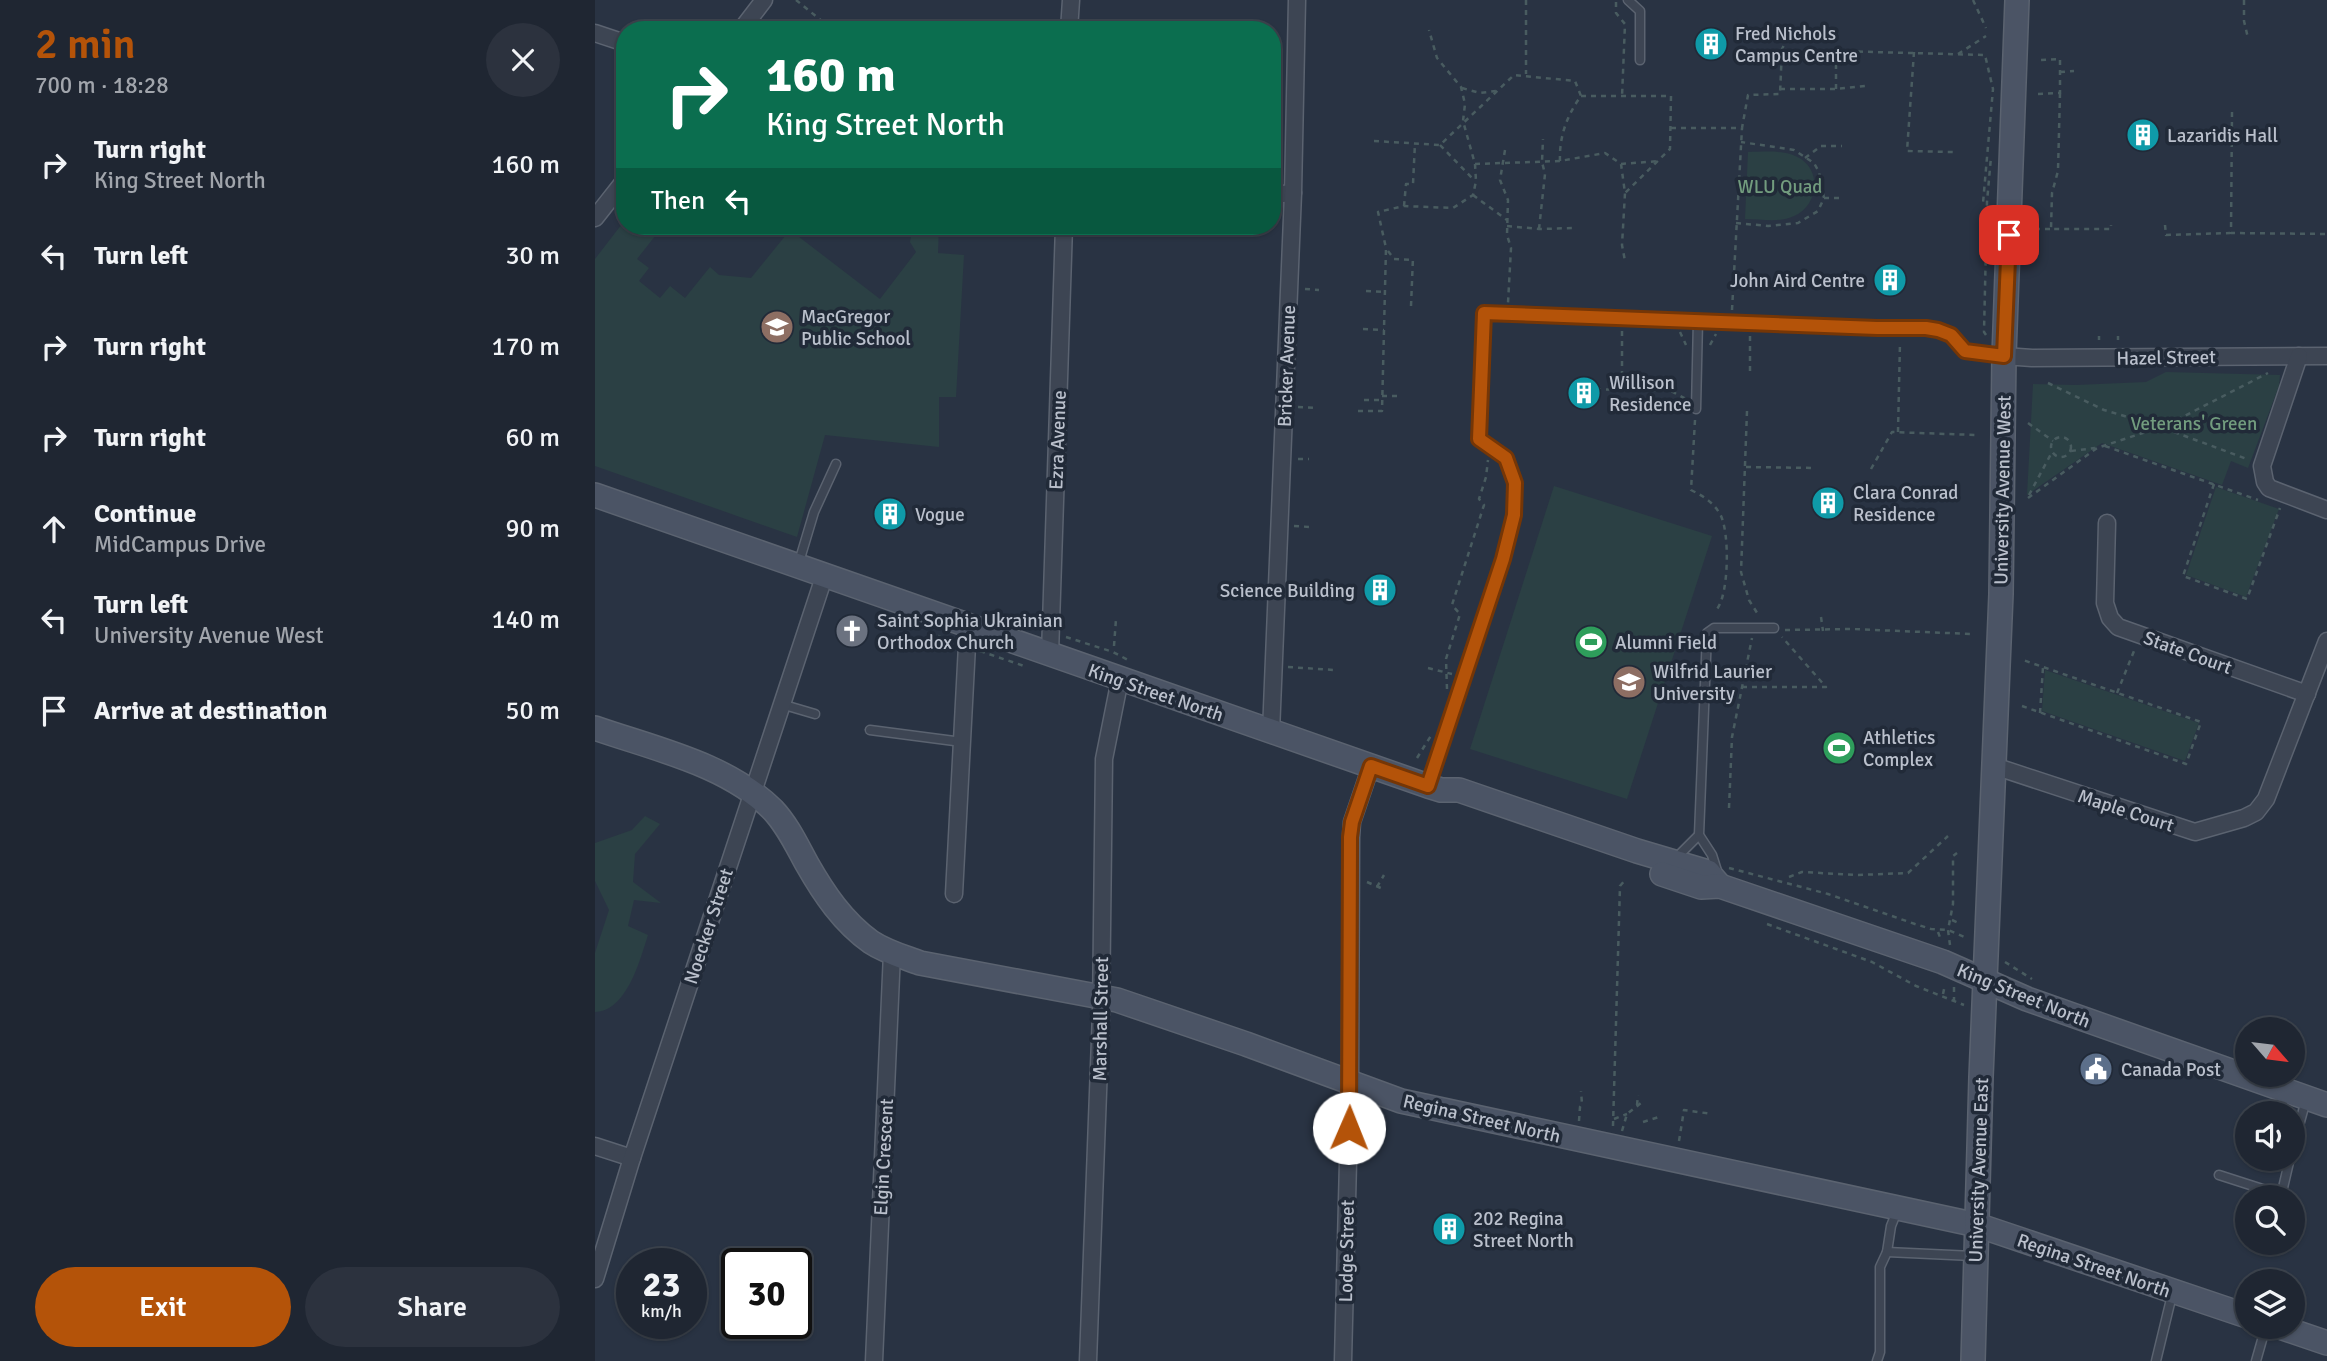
<!DOCTYPE html>
<meta charset="utf-8">
<style>
body{margin:0;font-family:Signika,sans-serif;background:#2c323e;color:#f1f3f6;height:100vh;display:flex;flex-direction:column;font-size:26px;white-space:nowrap}
*{box-sizing:border-box;margin:0}
p{font-size:23px;color:#a1a5ac}
.icon{flex:none;width:38px;height:38px;fill:none;stroke:currentColor;stroke-width:2;stroke-linecap:round;stroke-linejoin:round}
.map{position:relative;flex:1;overflow:hidden}
.panel{display:flex;flex-direction:column;background:#1f2632;width:595px}
.panel>*{flex:none}
.guide{position:absolute;left:21px;top:21px;width:665px;height:214px;border-radius:28px;box-shadow:0 2px 5px #0004,0 0 0 2px #3c434d;background:#0b6e4f;color:#fff;overflow:hidden}
.needle{width:46px;rotate:118deg}
.tools{position:absolute;left:1640px;top:1017px;display:grid;gap:14px}
.tools a{display:grid;place-items:center;width:70px;height:70px;border-radius:50%;background:#1f2632;box-shadow:0 2px 5px #0004,0 0 0 2px #3c434d;font-size:35px}
.speed{position:absolute;left:21px;top:1248px;display:flex;gap:14px;font-size:35px;font-weight:700;text-align:center}
.speed>*{display:grid;place-content:center;width:91px;height:91px;border-radius:50%;background:#1f2632;box-shadow:0 2px 5px #0004,0 0 0 2px #3c434d;line-height:1}
.speed small{font-size:18px;font-weight:400}
.speed .limit{border:4px solid #111;border-radius:10px;background:#fff;color:#111}
.pin{position:absolute;display:grid;place-items:center;width:60px;height:60px;color:#fff;margin:-30px;border-radius:14px;box-shadow:0 4px 10px #0006}
.me{position:absolute;width:77px;margin:-38px;rotate:1deg;stroke-linejoin:round;filter:drop-shadow(0 0 5px #0008)}
.turn{display:flex;align-items:center;gap:24px;height:147px;padding:0 35px;font-size:32px}
.turn .icon{width:91px;height:91px;stroke-width:2.5}
.turn b{display:block;font-size:49px;line-height:60px}
.then{display:flex;align-items:center;height:66px;padding:0 35px;background:#0003;gap:14px;font-size:26px}
.round{display:grid;place-items:center;flex:none;width:74px;height:74px;border-radius:37px;background:#2c323e}
.overview{display:flex;align-items:center;justify-content:space-between;height:119px;padding:0 35px}
h1{font-size:42px;font-weight:600;line-height:52px;color:#b45309}
.primary-button{display:flex;gap:14px;margin-top:auto;padding:14px 35px}
.primary-button a{flex:1;height:80px;border-radius:42px;background:#b45309;color:#fff;font-size:28px;font-weight:600;line-height:80px;text-align:center}
.primary-button a+a{background:#2c323e;color:#f1f3f6}
ul{padding:0;list-style:none}
li{display:flex;align-items:center;gap:21px;height:91px;padding:0 35px}
li div{flex:1}
li b{display:block;font-size:26px}
li em{font-style:normal}
main{display:flex;flex:1;min-height:0}
.map>svg:first-child{display:block}
.green{fill:#2b4044}
.lines{fill:none;stroke-linecap:round;stroke-linejoin:round}
.lane-casing{stroke:#5b6370;stroke-width:11}
.street-casing{stroke:#5b6370;stroke-width:19}
.secondary-casing{stroke:#5b6370;stroke-width:26}
.path{stroke:#495c60;stroke-width:2.5;stroke-dasharray:5 5;stroke-linecap:butt}
.lane{stroke:#3d4553;stroke-width:8}
.street{stroke:#3d4553;stroke-width:16}
.secondary{stroke:#4b5465;stroke-width:23}
.route-casing{stroke:#753606;stroke-width:18}
.route{stroke:#b45309;stroke-width:12}
.labels{text-anchor:middle;stroke-width:7;stroke-linejoin:round;paint-order:stroke}
.poi-label{font-size:19px;fill:#bac0cc;stroke:#212a38;text-anchor:start}
.park-label{font-size:19px;fill:#729c7e;stroke:#212a38}
.street-label{font-size:19px;fill:#bac0cc;stroke:#212a38}
</style>
<main>
<section class="panel">
<div class="overview"><div><h1>2 min</h1><p>700 m · 18:28</p></div><a class="round"><svg class="icon" aria-label="close" viewBox="0 0 24 24"><path d="M6 6l12 12M18 6L6 18"/></svg></a></div>
<ul>
<li><svg class="icon" aria-label="right" viewBox="0 0 24 24"><path d="M7 20v-9h11M14 6l5 5-5 5"/></svg><div><b>Turn right</b><p>King Street North</p></div><em>160 m</em></li>
<li><svg class="icon" aria-label="left" viewBox="0 0 24 24"><path d="M17 20v-9H6M10 6l-5 5 5 5"/></svg><div><b>Turn left</b></div><em>30 m</em></li>
<li><svg class="icon" aria-label="right" viewBox="0 0 24 24"><path d="M7 20v-9h11M14 6l5 5-5 5"/></svg><div><b>Turn right</b></div><em>170 m</em></li>
<li><svg class="icon" aria-label="right" viewBox="0 0 24 24"><path d="M7 20v-9h11M14 6l5 5-5 5"/></svg><div><b>Turn right</b></div><em>60 m</em></li>
<li><svg class="icon" aria-label="ahead" viewBox="0 0 24 24"><path d="M12 20V5M6 11l6-6 6 6"/></svg><div><b>Continue</b><p>MidCampus Drive</p></div><em>90 m</em></li>
<li><svg class="icon" aria-label="left" viewBox="0 0 24 24"><path d="M17 20v-9H6M10 6l-5 5 5 5"/></svg><div><b>Turn left</b><p>University Avenue West</p></div><em>140 m</em></li>
<li><svg class="icon" aria-label="arrive" viewBox="0 0 24 24"><path d="M6 21V4h12l-3 4 3 4H6"/></svg><div><b>Arrive at destination</b></div><em>50 m</em></li>
</ul>
<div class="primary-button"><a>Exit</a><a>Share</a></div>
</section>
<div class="map">
<svg width="1732" height="1361" viewBox="0 0 1732 1361">
<rect width="100%" height="100%" fill="#293343"/>
<!-- green -->
<g class="green">
<path d="M1153,152C1170,152 1191,149 1206,159C1228,174 1221,207 1199,216C1185,223 1166,219 1150,219Z"/>
<path d="M30,220V226H68L42,259L54,268L44,281L65,298L75,286L90,298L115,267L124,275L156,278L195,230L285,299L321,252L315,242L318,226H344L343,253L369,255L361,397H344V447L230,435L202,537L0,466V259Z"/>
<path d="M1571,372L1685,375L1684,386L1653,468L1636,461L1627,485L1507,443L1432,495L1438,384L1481,385L1551,382Z"/>
<path d="M959,486L1117,536L1032,799L875,749Z"/>
<path d="M1621,487L1684,509L1651,597L1591,575Z"/>
<path d="M1450,670L1604,723L1590,761L1447,711Z"/>
<path d="M50,816L65,824L40,854L38,882L66,903L39,900L33,926L53,935C45,960 32,1011 0,1012V953L14,910L0,881V843L37,830Z"/>
</g>
<g class="lines">
<defs>
<g id="lane">
<path d="M1033,0L1045,11V60"/>
<path d="M1101,409L1103,320"/>
<path d="M204,562L219,512L241,464"/>
<path d="M186,704L220,714"/>
<path d="M275,730L367,742"/>
<path d="M834,784L908,559L919,515L920,483L911,458L884,438L889,313L1282,328H1331L1343,330L1356,335L1364,347L1370,351L1406,356"/>
<path d="M1079,860L1104,835"/>
<path d="M1123,874L1117,855L1104,835L1112,633L1119,628H1179"/>
<path d="M1698,1147L1711,1100"/>
<path d="M1624,1175L1680,1193L1687,1192L1695,1158"/>
<path d="M1292,1252L1378,1256"/>
<path d="M1282,1361L1285,1352V1267L1292,1252L1296,1226L1302,1211"/>
<path d="M1561,1361L1577,1295"/>
<path d="M1661,1361L1671,1326"/>
</g>
<g id="street">
<path d="M146,30L169,0"/>
<path d="M474,30L476,0"/>
<path d="M0,33L30,43"/>
<path d="M677,195L698,193"/>
<path d="M0,218L30,180"/>
<path d="M1409,356L1437,358L1732,356"/>
<path d="M1704,356L1667,466L1670,482L1674,488L1732,510"/>
<path d="M1512,523L1510,603L1515,618L1523,627L1712,694"/>
<path d="M455,654L469,226"/>
<path d="M676,732L698,193L702,0"/>
<path d="M1399,766L1600,832L1649,818L1661,812L1671,799L1732,641"/>
<path d="M359,894L373,626"/>
<path d="M0,1146L37,1158"/>
<path d="M0,1279L37,1158L230,574"/>
<path d="M279,1361L297,953"/>
<path d="M493,1361L506,1012L509,759L525,679"/>
<path d="M748,1361L755,1082L756,837L757,822L776,766"/>
</g>
<g id="secondary">
<path d="M0,495L833,786L846,790H864L1042,851L1113,872L1125,886"/>
<path d="M0,728C60,749 132,764 178,810C193,826 202,846 212,864C229,894 248,922 276,942C291,952 309,957 325,963L522,1000L651,1044L806,1101L1382,1225L1652,1316"/>
<path d="M1067,874L1106,887L1125,886L1348,962L1432,999L1732,1105"/>
<path d="M1682,1326L1732,1343"/>
<path d="M1378,1361L1386,1077L1406,594L1409,356L1422,0"/>
</g>
</defs>
<!-- lane casing -->
<use href="#lane" class="lane-casing"/>
<!-- street casing -->
<use href="#street" class="street-casing"/>
<!-- secondary casing -->
<use href="#secondary" class="secondary-casing"/>
<!-- path -->
<g class="path">
<path d="M201,0L238,30"/>
<path d="M931,0V74"/>
<path d="M1378,0L1391,28"/>
<path d="M1649,0V21L1653,38"/>
<path d="M1021,2V13L1030,24L1027,97"/>
<path d="M1319,52L1312,151L1358,152"/>
<path d="M1363,54L1391,36"/>
<path d="M1465,72L1479,71"/>
<path d="M867,88L885,93L901,91"/>
<path d="M1185,89H1241L1271,86"/>
<path d="M1241,89V51L1390,55L1398,89L1388,203"/>
<path d="M1465,93L1463,171L1457,193L1456,229H1516V225"/>
<path d="M1443,94L1465,93V59L1444,60"/>
<path d="M986,96H1076L1075,149L1030,193"/>
<path d="M1637,112L1636,233L1732,234"/>
<path d="M1076,128H1147L1153,95L1185,94L1187,49L1194,35"/>
<path d="M779,141L845,145L919,75L980,81L986,96"/>
<path d="M845,145L879,180"/>
<path d="M910,150L905,180L913,200L912,235L916,248L913,303"/>
<path d="M1210,158L1226,146H1247"/>
<path d="M965,161C964,137 972,115 986,96"/>
<path d="M880,164L965,161L1010,153L1026,164L1030,193L1027,245L1030,261"/>
<path d="M1026,164L1065,161"/>
<path d="M878,195L912,220"/>
<path d="M1229,198H1247"/>
<path d="M809,206L811,184H818L820,143"/>
<path d="M1141,223L1173,226L1203,223L1223,211L1229,198L1224,172L1219,163L1199,150L1146,142"/>
<path d="M1570,225L1571,235L1635,233"/>
<path d="M912,226L944,229L979,228"/>
<path d="M944,229L950,174L947,162L948,139"/>
<path d="M1440,229H1456"/>
<path d="M793,251L799,259L817,260"/>
<path d="M710,289L724,290"/>
<path d="M771,291L790,292"/>
<path d="M816,306L818,257"/>
<path d="M1137,310L1147,128"/>
<path d="M768,329L789,330"/>
<path d="M1085,332L1091,345"/>
<path d="M1391,335L1389,332L1392,202L1396,157"/>
<path d="M1504,336V340"/>
<path d="M1523,340V336"/>
<path d="M1115,345L1121,334"/>
<path d="M1155,371V335"/>
<path d="M1453,383L1509,410L1563,426"/>
<path d="M1001,389L1027,390V328"/>
<path d="M1027,390H1074L1091,399"/>
<path d="M787,396H805"/>
<path d="M769,400H787"/>
<path d="M703,407L721,408"/>
<path d="M763,411H787L791,248L783,212L809,206L858,208L878,195L881,181L880,164L868,121L870,104L866,87L842,58L834,30"/>
<path d="M1152,411L1146,572L1154,600L1164,616"/>
<path d="M1100,420L1096,490C1108,496 1118,502 1125,514C1135,531 1134,594 1122,609"/>
<path d="M1433,423L1458,441"/>
<path d="M1572,425L1579,432L1652,459"/>
<path d="M1303,432L1305,342"/>
<circle cx="1466" cy="447" r="10"/>
<path d="M1510,446L1663,500"/>
<path d="M1476,451L1500,448"/>
<path d="M703,459H714"/>
<path d="M1151,467L1220,468"/>
<path d="M1276,469L1297,432L1380,435"/>
<path d="M1619,484L1588,576L1652,599L1685,508"/>
<path d="M1434,495L1457,452"/>
<path d="M1433,498L1502,448L1572,425L1673,373"/>
<path d="M699,526L715,527"/>
<path d="M1226,617L1228,631"/>
<path d="M1190,630L1257,629L1376,634"/>
<path d="M343,636L356,641"/>
<path d="M471,637L518,652L533,660"/>
<path d="M519,646L521,619"/>
<path d="M385,651L429,666"/>
<path d="M693,667L739,670"/>
<path d="M833,668L857,674"/>
<path d="M1147,687H1231L1187,637"/>
<path d="M852,689L851,659L865,614L857,605L889,505L884,499L891,477L893,460"/>
<path d="M1522,693L1539,651"/>
<path d="M1427,706L1591,764L1606,722L1428,660"/>
<path d="M1445,713L1448,667"/>
<path d="M822,758L837,734"/>
<path d="M1134,808L1137,737L1157,638"/>
<path d="M1134,868L1233,894L1320,924L1336,929L1353,930L1372,938"/>
<path d="M1194,877L1207,872L1263,875L1313,873L1353,836"/>
<path d="M772,882L788,889"/>
<path d="M782,887L789,875"/>
<path d="M1357,920L1366,924"/>
<path d="M1172,924L1277,962L1321,986L1369,1005"/>
<path d="M1343,932L1346,940"/>
<path d="M1355,945L1353,930L1358,904V856L1362,853"/>
<path d="M1410,962L1437,979"/>
<path d="M1359,987V1001"/>
<path d="M1348,994L1350,985"/>
<path d="M1042,1105L1043,1095"/>
<path d="M1019,1119L1032,1114"/>
<path d="M984,1121L985,1107L987,1104L986,1091"/>
<path d="M1048,1122L1067,1116"/>
<path d="M1018,1126L1025,886L1031,879"/>
<path d="M1027,1131L1032,1114L1046,1103"/>
<path d="M1084,1141L1089,1110L1117,1114"/>
</g>
<!-- lane -->
<use href="#lane" class="lane"/>
<!-- street -->
<use href="#street" class="street"/>
<!-- secondary -->
<use href="#secondary" class="secondary"/>
</g>
<g class="lines">
<defs>
<path id="route" d="M754,1128L755,837L757,822L776,766L833,786L908,559L919,515L920,483L911,458L884,439L889,313L1282,328H1331L1343,330L1356,335L1370,351L1409,356L1414,235"/>
</defs>
<!-- route casing -->
<use href="#route" class="route-casing"/>
<!-- route -->
<use href="#route" class="route"/>
</g>
<!-- icons -->
<defs>
<symbol id="building-disc" viewBox="-11 -11 22 22"><circle r="9.5" fill="#0f9aa8" stroke="#212a38"/><path d="M-4-6H4V6H1V3H-1V6H-4ZM-2.5-4.3h1.7v1.8h-1.7ZM.8-4.3h1.7v1.8H.8ZM-2.5-1h1.7V.8h-1.7ZM.8-1h1.7V.8H.8Z" fill="#fff"/></symbol>
<symbol id="school-disc" viewBox="-11 -11 22 22"><circle r="9.5" fill="#8d6e63" stroke="#212a38"/><path d="M0-5L7-2L0 1L-7-2ZM-4 1L0 2.5L4 1V4Q0 6-4 4Z" fill="#fff"/></symbol>
<symbol id="church-disc" viewBox="-11 -11 22 22"><circle r="9.5" fill="#6b7280" stroke="#212a38"/><path d="M-1.2-6h2.4v3.5h3.3v2.4h-3.3V6h-2.4V-.1h-3.3v-2.4h3.3Z" fill="#fff"/></symbol>
<symbol id="stadium-disc" viewBox="-11 -11 22 22"><circle r="9.5" fill="#2e9e5b" stroke="#212a38"/><path d="M0-5a6.5 5 0 1 0 0 10a6.5 5 0 1 0 0-10ZM-3.5-1.8h7v3.6h-7Z" fill="#fff"/></symbol>
<symbol id="university-disc" viewBox="-11 -11 22 22"><circle r="9.5" fill="#8d6e63" stroke="#212a38"/><path d="M0-5L7-2L0 1L-7-2ZM-4 1L0 2.5L4 1V4Q0 6-4 4Z" fill="#fff"/></symbol>
<symbol id="civic-disc" viewBox="-11 -11 22 22"><circle r="9.5" fill="#5c6f8a" stroke="#212a38"/><path d="M-.6-6.5H3V-4.5H.6V-3L4-1V1h2V6H-6V1h2V-1L-.6-3ZM-1.2 2.5V6h2.4V2.5Z" fill="#fff"/></symbol>
</defs>
<g fill-rule="evenodd">
<use href="#building-disc" x="1097" y="25" width="38" height="38"/>
<use href="#building-disc" x="1529" y="116" width="38" height="38"/>
<use href="#building-disc" x="1276" y="261" width="38" height="38"/>
<use href="#school-disc" x="163" y="308" width="38" height="38"/>
<use href="#building-disc" x="970" y="374" width="38" height="38"/>
<use href="#building-disc" x="1214" y="484" width="38" height="38"/>
<use href="#building-disc" x="276" y="495" width="38" height="38"/>
<use href="#building-disc" x="766" y="571" width="38" height="38"/>
<use href="#church-disc" x="238" y="612" width="38" height="38"/>
<use href="#stadium-disc" x="977" y="623" width="38" height="38"/>
<use href="#university-disc" x="1015" y="663" width="38" height="38"/>
<use href="#stadium-disc" x="1225" y="729" width="38" height="38"/>
<use href="#civic-disc" x="1482" y="1050" width="38" height="38"/>
<use href="#building-disc" x="835" y="1210" width="38" height="38"/>
</g>
<g class="labels">
<!-- poi labels -->
<g class="poi-label">
<text x="1140" y="40">Fred Nichols<tspan x="1140" dy="22">Campus Centre</tspan></text>
<text x="1572" y="142">Lazaridis Hall</text>
<text x="1270" y="287" text-anchor="end">John Aird Centre</text>
<text x="206" y="323">MacGregor<tspan x="206" dy="22">Public School</tspan></text>
<text x="1014" y="389">Willison<tspan x="1014" dy="22">Residence</tspan></text>
<text x="1258" y="499">Clara Conrad<tspan x="1258" dy="22">Residence</tspan></text>
<text x="320" y="521">Vogue</text>
<text x="760" y="597" text-anchor="end">Science Building</text>
<text x="282" y="627">Saint Sophia Ukrainian<tspan x="282" dy="22">Orthodox Church</tspan></text>
<text x="1020" y="649">Alumni Field</text>
<text x="1058" y="678">Wilfrid Laurier<tspan x="1058" dy="22">University</tspan></text>
<text x="1268" y="744">Athletics<tspan x="1268" dy="22">Complex</tspan></text>
<text x="1526" y="1076">Canada Post</text>
<text x="878" y="1225">202 Regina<tspan x="878" dy="22">Street North</tspan></text>
</g>
<!-- park labels -->
<g class="park-label">
<text x="1185" y="193">WLU Quad</text>
<text x="1599" y="430">Veterans' Green</text>
</g>
<!-- street labels -->
<g class="street-label">
<text transform="translate(1571 357) rotate(-1)" y="7">Hazel Street</text>
<text transform="translate(691 366) rotate(-88)" y="7">Bricker Avenue</text>
<text transform="translate(462 440) rotate(-88)" y="7">Ezra Avenue</text>
<text transform="translate(1407 490) rotate(-89)" y="7">University Avenue West</text>
<text transform="translate(1593 652) rotate(20)" y="7">State Court</text>
<text transform="translate(561 692) rotate(19)" y="7">King Street North</text>
<text transform="translate(1531 810) rotate(18)" y="7">Maple Court</text>
<text transform="translate(113 926) rotate(-72)" y="7">Noecker Street</text>
<text transform="translate(1429 995) rotate(22)" y="7">King Street North</text>
<text transform="translate(505 1019) rotate(-89)" y="7">Marshall Street</text>
<text transform="translate(887 1118) rotate(13)" y="7">Regina Street North</text>
<text transform="translate(288 1157) rotate(-87)" y="7">Elgin Crescent</text>
<text transform="translate(1383 1170) rotate(-88)" y="7">University Avenue East</text>
<text transform="translate(751 1251) rotate(-89)" y="7">Lodge Street</text>
<text transform="translate(1499 1265) rotate(19)" y="7">Regina Street North</text>
</g>
</g>
</svg>
<div class="tools">
<a><svg class="needle" viewBox="-14 -14 28 28"><path d="M0-13l5 13h-10z" fill="#e53935"/><path d="M0 13l5-13h-10z" fill="#a1a5ac"/></svg></a>
<a><svg class="icon" aria-label="sound" viewBox="0 0 24 24"><path d="M4 9h4l5-4v14l-5-4H4zM17 9q2 3 0 6"/></svg></a>
<a><svg class="icon" aria-label="search" viewBox="0 0 24 24"><circle cx="10" cy="10" r="6"/><path d="M15 15l6 6"/></svg></a>
<a><svg class="icon" aria-label="layers" viewBox="0 0 24 24"><path d="M12 4l9 5-9 5-9-5zM3 14l9 5 9-5"/></svg></a>
</div>
<div class="speed"><div>23<small>km/h</small></div><div class="limit">30</div></div>
<div class="pin" style="left:1414px;top:235px;background:#d93025"><svg class="icon" aria-label="arrive" viewBox="0 0 24 24"><path d="M6 21V4h12l-3 4 3 4H6"/></svg></div>
<svg class="me" style="left:754px;top:1128px" viewBox="-20 -20 40 40"><circle r="19" fill="#fff"/><path d="M0-13L10 11 0 6-10 11z" fill="#b45309"/></svg>
<div class="guide">
<div class="turn"><svg class="icon" aria-label="right" viewBox="0 0 24 24"><path d="M7 20v-9h11M14 6l5 5-5 5"/></svg><div><b>160 m</b>King Street North</div></div>
<div class="then">Then<svg class="icon" aria-label="left" viewBox="0 0 24 24"><path d="M17 20v-9H6M10 6l-5 5 5 5"/></svg></div>
</div>
</div>
</main>
